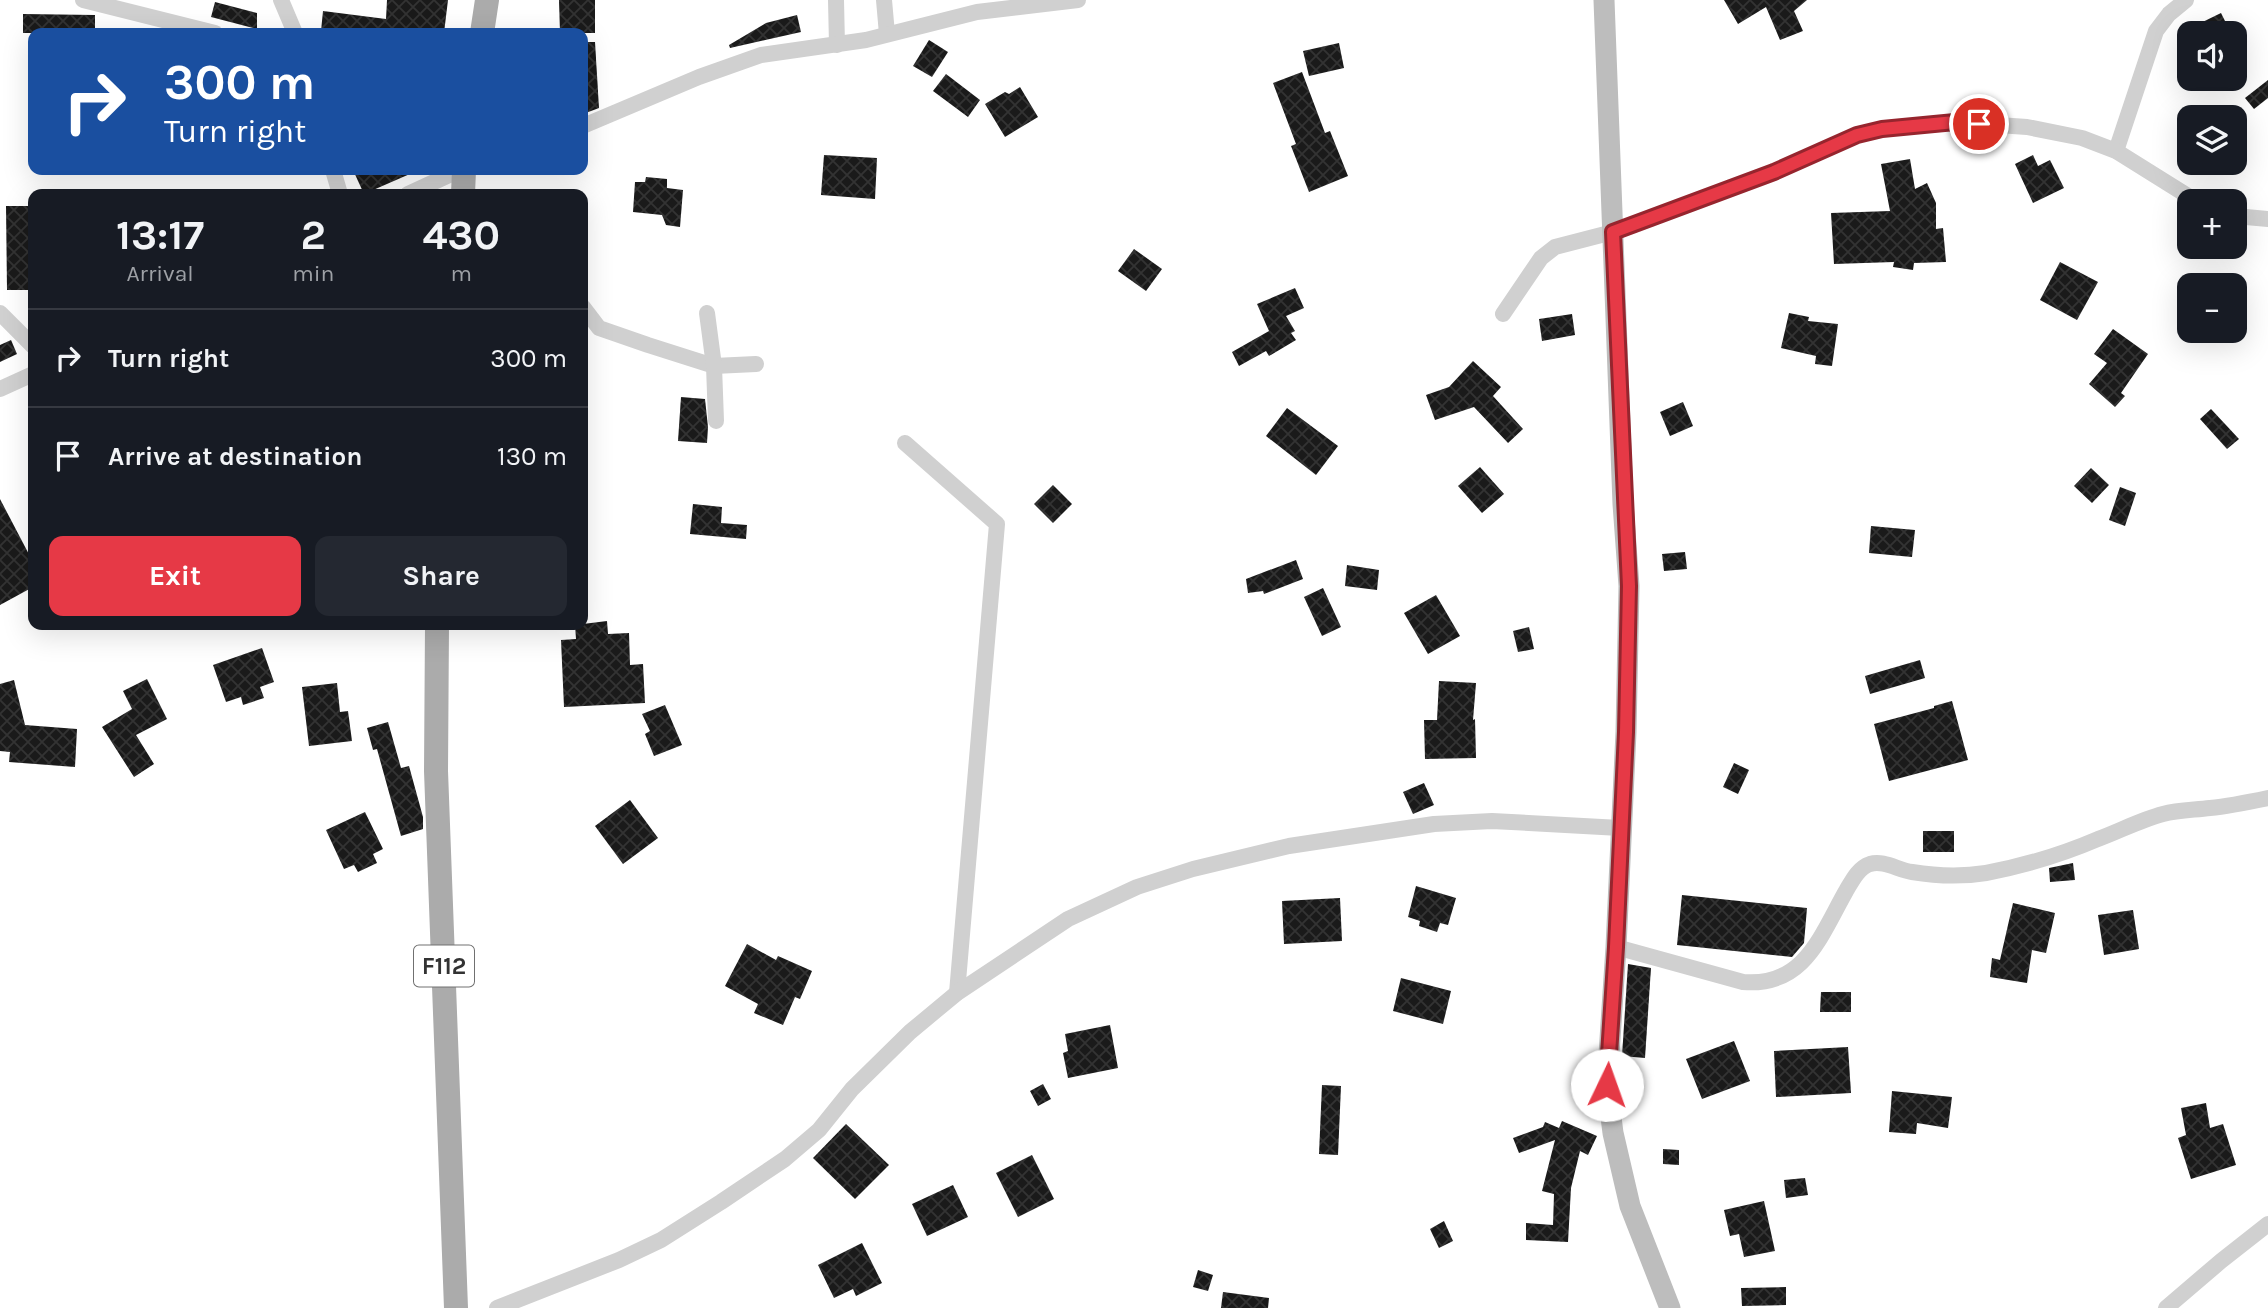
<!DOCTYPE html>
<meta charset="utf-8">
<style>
body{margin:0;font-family:Karla,sans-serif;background:#242831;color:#f1f3f6;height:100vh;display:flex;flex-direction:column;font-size:26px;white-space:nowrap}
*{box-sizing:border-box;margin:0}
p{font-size:23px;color:#9ea1a6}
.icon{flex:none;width:38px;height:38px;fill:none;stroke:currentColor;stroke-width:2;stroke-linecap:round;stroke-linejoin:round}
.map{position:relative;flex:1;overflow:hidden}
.drawer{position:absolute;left:28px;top:189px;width:560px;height:441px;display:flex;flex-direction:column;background:#171b24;border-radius:14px;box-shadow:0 7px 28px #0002}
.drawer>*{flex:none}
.hud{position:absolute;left:28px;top:28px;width:560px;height:147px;border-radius:14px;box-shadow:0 7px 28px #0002;background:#1a4fa0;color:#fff;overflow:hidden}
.controls{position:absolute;left:2177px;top:21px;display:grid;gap:14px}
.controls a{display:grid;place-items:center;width:70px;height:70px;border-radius:14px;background:#171b24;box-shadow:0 7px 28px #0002;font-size:35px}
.pin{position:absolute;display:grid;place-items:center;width:60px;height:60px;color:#fff;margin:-30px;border:4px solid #fff;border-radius:50%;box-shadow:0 2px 7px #0007}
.me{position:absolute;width:77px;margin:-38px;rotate:3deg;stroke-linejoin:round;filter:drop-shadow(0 0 5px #0008)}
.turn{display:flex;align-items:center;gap:24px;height:147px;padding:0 21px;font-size:32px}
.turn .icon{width:91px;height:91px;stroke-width:2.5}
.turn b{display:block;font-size:49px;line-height:60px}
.eta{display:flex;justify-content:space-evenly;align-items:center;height:119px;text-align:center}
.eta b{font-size:42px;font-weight:700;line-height:49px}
.button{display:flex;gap:14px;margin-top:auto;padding:14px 21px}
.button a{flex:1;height:80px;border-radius:14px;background:#e63946;color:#fff;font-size:28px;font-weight:700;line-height:80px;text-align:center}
.button a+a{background:#242831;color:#f1f3f6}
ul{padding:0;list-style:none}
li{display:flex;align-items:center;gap:21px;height:98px;padding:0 21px;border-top:2px solid #363941}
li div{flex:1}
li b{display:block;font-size:26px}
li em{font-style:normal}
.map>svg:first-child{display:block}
.building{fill:url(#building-cross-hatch)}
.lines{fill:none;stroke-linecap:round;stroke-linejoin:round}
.street{stroke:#d0d0d0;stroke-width:16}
.secondary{stroke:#bdbdbd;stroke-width:21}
.primary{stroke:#ababab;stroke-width:24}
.route-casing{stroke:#96252e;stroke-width:18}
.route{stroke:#e63946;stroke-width:12}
.labels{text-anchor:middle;stroke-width:7;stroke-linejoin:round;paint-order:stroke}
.shield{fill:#fff;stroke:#707070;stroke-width:2}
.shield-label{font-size:24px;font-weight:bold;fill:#333}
</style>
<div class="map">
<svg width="2268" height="1308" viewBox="0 0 2268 1308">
<defs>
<pattern id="building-cross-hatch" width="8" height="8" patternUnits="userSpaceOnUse" patternTransform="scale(1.75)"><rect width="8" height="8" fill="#1a1a1a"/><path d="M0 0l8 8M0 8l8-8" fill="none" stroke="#333"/></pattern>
</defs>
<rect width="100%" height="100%" fill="#fff"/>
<!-- building -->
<g class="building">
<path d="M387,0H448L444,33H339L321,31L323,11L386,19Z"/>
<path d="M559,0H595V33H560Z"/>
<path d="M1724,0H1807L1794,11L1803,31L1780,40L1766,7L1738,24Z"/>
<path d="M215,2L257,13V29L211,17Z"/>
<path d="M2221,13L2231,33H2180Z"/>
<path d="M23,14L95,15V33H23Z"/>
<path d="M797,15L801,32L730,48L729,45L766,23Z"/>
<path d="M929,40L948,52L932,77L913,66Z"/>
<path d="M583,42H595L599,108L583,114Z"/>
<path d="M1339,43L1344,68L1309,76L1303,51Z"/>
<path d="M1302,72L1325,133L1330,131L1348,176L1309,192L1291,146L1296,144L1273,83Z"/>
<path d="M946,74L980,100L968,117L933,91Z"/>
<path d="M2268,80V98L2254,109L2245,98Z"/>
<path d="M1020,87L1038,117L1005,137L985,104L1005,92L1009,94Z"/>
<path d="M824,155L877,158L875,199L821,195Z"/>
<path d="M2033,155L2038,166L2050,160L2064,188L2033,203L2015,164Z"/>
<path d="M1910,159L1915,189L1927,183L1936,203V229L1943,228L1946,262L1914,263L1913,270L1893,267L1894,262L1834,264L1831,213L1890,211L1881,164Z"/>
<path d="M353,170H419L364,194Z"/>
<path d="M646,177L667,179V188L683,190L680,227L666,225L662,215L633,212L635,182H645Z"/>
<path d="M6,206H33V290H7Z"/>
<path d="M1134,249L1162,269L1146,291L1118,271Z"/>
<path d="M2060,262L2098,282L2077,320L2040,300Z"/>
<path d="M1295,288L1304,308L1286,316L1295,331L1291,333L1296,340L1269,356L1266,351L1239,366L1232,352L1269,331L1257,304Z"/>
<path d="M1789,313L1809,317L1808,321L1838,324L1832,366L1815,364L1816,356L1781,348Z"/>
<path d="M1572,314L1575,335L1542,341L1539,319Z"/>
<path d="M2113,329L2148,354L2121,393L2125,396L2115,407L2089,384L2107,363L2094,354Z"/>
<path d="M11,340L17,354L0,362V345Z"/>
<path d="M1473,361L1501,387L1493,396L1523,429L1508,443L1474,407L1435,420L1426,395L1449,387Z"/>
<path d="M681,397L705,399L708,427L707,443L678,441Z"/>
<path d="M1683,402L1693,426L1670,436L1660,412Z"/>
<path d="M1287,408L1338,446L1316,475L1266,436Z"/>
<path d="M2211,409L2239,439L2227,449L2200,419Z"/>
<path d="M1480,467L1504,494L1482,513L1458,486Z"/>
<path d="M2091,468L2109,485L2092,503L2074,486Z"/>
<path d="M1053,485L1072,504L1053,523L1034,504Z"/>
<path d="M2120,487L2136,493L2125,526L2109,520Z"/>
<path d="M0,499L33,562V587L0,605Z"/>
<path d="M693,504L722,507L721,523L747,525L746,539L690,534Z"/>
<path d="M1871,526L1915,530L1912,557L1869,553Z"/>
<path d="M1685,552L1687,569L1664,571L1662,554Z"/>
<path d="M1296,560L1303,579L1264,594L1263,591L1248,593L1246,579Z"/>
<path d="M1347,565L1379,570L1377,590L1345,586Z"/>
<path d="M1323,588L1341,627L1322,636L1304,597Z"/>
<path d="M1436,595L1460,636L1428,654L1404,613Z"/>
<path d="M607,621L608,634L629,633L630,665L643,664L645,703L564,707L561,640L576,639L575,625Z"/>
<path d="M1529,627L1534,649L1518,652L1513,631Z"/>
<path d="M262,648L274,682L260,687L264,698L243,705L241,697L226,702L213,665Z"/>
<path d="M1920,660L1925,678L1870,694L1865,676Z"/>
<path d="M147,679L167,719L136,735L154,764L134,777L102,727L132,709L123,691Z"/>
<path d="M14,680L25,725L77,729L75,767L9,762L10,752L0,751V684Z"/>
<path d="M1439,681L1476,683L1473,720L1475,719L1476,758L1425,759L1424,720H1437Z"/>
<path d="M337,683L340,712L348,711L352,741L309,746L302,687Z"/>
<path d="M1952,701L1968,760L1889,781L1874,724L1934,708V706Z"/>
<path d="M665,705L682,745L654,756L645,734L650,731L642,714Z"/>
<path d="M388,722L401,768L409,766L423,817V829L401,836L377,749L373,750L367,728Z"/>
<path d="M1734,763L1749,770L1738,794L1723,787Z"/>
<path d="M1424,783L1434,805L1413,814L1403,792Z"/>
<path d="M630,800L658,838L623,864L595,826Z"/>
<path d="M365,812L383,849L373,854L377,863L358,872L354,865L344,869L326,830Z"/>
<rect x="1923" y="831" width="31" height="21"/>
<path d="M2073,863L2075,880L2050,882L2049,868Z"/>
<path d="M1416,886L1456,898L1448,925L1440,923L1437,932L1419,926L1420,921L1408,917Z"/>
<path d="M1682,895L1807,908L1804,943L1792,957L1677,945Z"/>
<path d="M1340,898L1342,941L1284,944L1282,901Z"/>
<path d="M2013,903L2055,913L2046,953L2032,950L2027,983L1990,977L1992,958L2000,960Z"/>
<path d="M2133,910L2139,949L2104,955L2098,915Z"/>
<path d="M747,944L776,960L778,956L812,971L800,999L795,997L783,1025L754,1013L758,1004L725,986Z"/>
<path d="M1628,964L1651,968L1645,1058L1622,1056Z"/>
<path d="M1401,978L1451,991L1443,1024L1393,1011Z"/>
<path d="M1821,992H1851V1012H1820Z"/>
<path d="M1110,1025L1118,1068L1068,1078L1063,1053L1068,1051L1065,1034Z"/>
<path d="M1734,1041L1750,1081L1702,1099L1686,1059Z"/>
<path d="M1848,1047L1851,1093L1776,1097L1774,1051Z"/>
<path d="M1043,1084L1051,1099L1038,1106L1030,1091Z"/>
<path d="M1322,1085L1341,1086L1338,1155L1319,1154Z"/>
<path d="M1892,1091L1952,1097L1948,1128L1917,1123L1916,1134L1889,1132Z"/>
<path d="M2206,1103L2210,1128L2223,1124L2236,1165L2191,1179L2178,1138L2186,1135L2181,1108Z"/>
<path d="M1562,1121L1597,1136L1588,1155L1580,1151L1571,1188L1568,1242L1526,1240V1223L1553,1225L1554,1194L1542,1191L1555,1140L1519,1153L1513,1138L1543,1127L1545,1122L1559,1128Z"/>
<path d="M846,1124L889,1165L855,1199L813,1158Z"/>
<path d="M1663,1149L1679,1150V1165L1663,1164Z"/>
<path d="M1032,1155L1054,1199L1018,1217L996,1173Z"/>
<path d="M1805,1178L1808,1195L1786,1198L1784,1180Z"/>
<path d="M953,1185L968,1217L927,1236L912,1204Z"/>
<path d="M1764,1201L1775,1251L1744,1257L1739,1234L1730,1236L1724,1210Z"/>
<path d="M1444,1221L1453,1241L1439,1248L1430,1229Z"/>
<path d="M862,1243L882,1283L856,1296L853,1289L834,1298L818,1265Z"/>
<path d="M1198,1270L1213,1275L1208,1291L1193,1287Z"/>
<path d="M1786,1287V1305L1742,1306L1741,1288Z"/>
<path d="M1223,1292L1269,1298L1268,1308H1221Z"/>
</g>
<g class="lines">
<!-- street -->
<g class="street">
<path d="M83,0L215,33"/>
<path d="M281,0L295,33"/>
<path d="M836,0L837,45"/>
<path d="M884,0L887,34"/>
<path d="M583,126L699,77L761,55L866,40L977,12L1078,0"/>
<path d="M2116,151L2156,31L2169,14L2186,0"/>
<path d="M333,170L340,194"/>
<path d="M408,194L460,170"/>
<path d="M2235,216L2268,219"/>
<path d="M583,307L599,328L648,345L714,366L756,364"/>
<path d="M0,313L33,346"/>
<path d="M707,313L714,366L716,421"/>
<path d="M1503,314L1541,258L1555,247L1613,232L1774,172L1857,135L1882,129L1955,122L2027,127L2082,138L2116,151L2196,201"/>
<path d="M0,389L33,374"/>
<path d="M905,443L997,524L957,993"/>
<path d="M1616,947L1743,982C1804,987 1820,937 1846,891C1852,881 1858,868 1870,864C1884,860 1898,870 1912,872C1936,876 1962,877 1986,873C2023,866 2063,854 2098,839C2120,831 2140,820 2163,814C2178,810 2195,810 2210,808C2230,806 2249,802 2268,798"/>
<path d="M497,1308L619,1260L661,1240L721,1202L785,1159L819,1130L852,1089L910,1032L957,993L1068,919L1137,887L1193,869L1289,846L1434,824L1492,821L1620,828"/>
<path d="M2166,1308L2221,1261L2268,1224"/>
</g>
<!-- secondary -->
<path class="secondary" d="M1604,0L1623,504L1629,586L1626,732L1616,947L1607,1085L1613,1133L1630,1206L1670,1308"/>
<!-- primary -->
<g class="primary">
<path d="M482,33L487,0"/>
<path d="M463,194L464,170"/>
<path d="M437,625L436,771L456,1308"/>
</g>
</g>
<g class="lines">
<defs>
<path id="route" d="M1607,1085L1616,947L1626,732L1629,586L1613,232L1774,172L1857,135L1882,129L1955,122L1979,124"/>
</defs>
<!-- route casing -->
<use href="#route" class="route-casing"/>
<!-- route -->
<use href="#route" class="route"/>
</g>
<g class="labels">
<!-- shield labels -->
<rect class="shield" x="414" y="945.5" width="60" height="41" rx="5"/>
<g class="shield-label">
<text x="444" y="974">F112</text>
</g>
</g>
</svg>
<div class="controls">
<a><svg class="icon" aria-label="sound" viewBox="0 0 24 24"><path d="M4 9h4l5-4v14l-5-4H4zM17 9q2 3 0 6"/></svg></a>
<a><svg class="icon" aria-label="layers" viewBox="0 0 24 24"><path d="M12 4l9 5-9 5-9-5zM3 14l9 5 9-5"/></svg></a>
<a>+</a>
<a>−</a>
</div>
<div class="pin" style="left:1979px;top:124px;background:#d93025"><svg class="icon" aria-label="arrive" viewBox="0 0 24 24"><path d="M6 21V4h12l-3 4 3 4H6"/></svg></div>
<svg class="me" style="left:1607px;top:1085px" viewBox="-20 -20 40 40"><circle r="19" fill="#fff"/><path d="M0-13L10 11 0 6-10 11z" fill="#e63946"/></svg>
<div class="hud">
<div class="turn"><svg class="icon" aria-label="right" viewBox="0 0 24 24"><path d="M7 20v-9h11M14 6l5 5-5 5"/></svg><div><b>300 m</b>Turn right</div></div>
</div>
<section class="drawer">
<div class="eta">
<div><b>13:17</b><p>Arrival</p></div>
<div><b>2</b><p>min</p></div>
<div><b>430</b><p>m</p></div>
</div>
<ul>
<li><svg class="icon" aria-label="right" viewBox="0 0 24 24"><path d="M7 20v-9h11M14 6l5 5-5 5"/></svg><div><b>Turn right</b></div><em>300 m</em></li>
<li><svg class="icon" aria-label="arrive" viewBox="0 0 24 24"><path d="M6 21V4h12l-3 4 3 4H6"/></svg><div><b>Arrive at destination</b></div><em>130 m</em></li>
</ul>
<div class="button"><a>Exit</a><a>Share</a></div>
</section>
</div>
